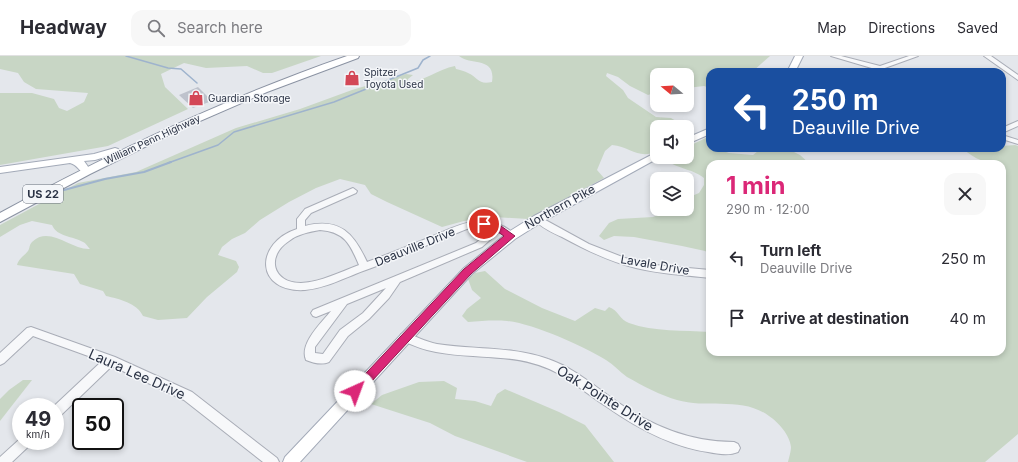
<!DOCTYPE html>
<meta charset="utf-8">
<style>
body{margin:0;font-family:Inter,sans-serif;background:#f7f7f7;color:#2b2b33;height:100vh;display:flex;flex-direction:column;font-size:15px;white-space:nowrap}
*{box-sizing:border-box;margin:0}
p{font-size:13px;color:#7c7c81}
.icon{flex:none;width:22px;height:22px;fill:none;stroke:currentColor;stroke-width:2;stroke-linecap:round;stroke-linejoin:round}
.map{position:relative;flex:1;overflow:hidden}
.drawer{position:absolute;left:706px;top:104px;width:300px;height:196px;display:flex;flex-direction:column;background:#fff;border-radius:12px;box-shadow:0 2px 6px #0003}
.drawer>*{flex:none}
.banner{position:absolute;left:706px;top:12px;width:300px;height:84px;border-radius:12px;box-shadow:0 2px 6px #0003;background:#1a4fa0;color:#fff;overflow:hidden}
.needle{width:26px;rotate:288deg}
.fabs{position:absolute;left:650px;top:12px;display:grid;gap:8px}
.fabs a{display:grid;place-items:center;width:44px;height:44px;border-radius:8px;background:#fff;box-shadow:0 2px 6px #0003;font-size:20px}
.speed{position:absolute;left:12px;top:342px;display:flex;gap:8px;font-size:20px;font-weight:700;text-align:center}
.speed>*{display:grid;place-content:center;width:52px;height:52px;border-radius:50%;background:#fff;box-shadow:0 2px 6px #0003;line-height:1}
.speed small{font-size:10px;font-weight:400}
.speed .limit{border:2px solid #111;border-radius:6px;background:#fff;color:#111}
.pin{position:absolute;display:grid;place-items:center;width:34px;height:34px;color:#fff;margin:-17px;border:2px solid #fff;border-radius:50%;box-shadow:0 1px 4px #0007}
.me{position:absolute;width:44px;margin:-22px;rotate:43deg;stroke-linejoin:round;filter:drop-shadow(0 0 3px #0008)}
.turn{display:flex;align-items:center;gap:14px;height:84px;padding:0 20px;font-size:18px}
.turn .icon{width:52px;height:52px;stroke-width:2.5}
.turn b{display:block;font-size:28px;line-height:34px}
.round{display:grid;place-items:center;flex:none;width:42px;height:42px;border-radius:12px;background:#f7f7f7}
.head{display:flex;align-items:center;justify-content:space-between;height:68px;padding:0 20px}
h1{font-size:24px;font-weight:700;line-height:30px;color:#db2777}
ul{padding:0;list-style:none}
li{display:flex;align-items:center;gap:12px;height:60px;padding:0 20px}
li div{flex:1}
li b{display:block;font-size:15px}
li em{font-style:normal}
header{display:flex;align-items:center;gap:24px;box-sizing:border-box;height:56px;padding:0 20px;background:#fff;border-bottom:1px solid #e1e1e2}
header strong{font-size:19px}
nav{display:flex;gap:22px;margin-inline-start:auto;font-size:14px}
.search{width:280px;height:36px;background:#f7f7f7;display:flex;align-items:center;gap:10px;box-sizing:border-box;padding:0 14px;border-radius:12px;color:#7c7c81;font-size:15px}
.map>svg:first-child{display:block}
.green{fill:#c8d6c5}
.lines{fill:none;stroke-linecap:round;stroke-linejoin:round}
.stream-far1{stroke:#9eb3cd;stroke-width:1.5}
.stream{stroke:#9eb3cd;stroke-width:2}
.building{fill:#bec2cc}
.minor-casing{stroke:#a9adb7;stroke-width:2}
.major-casing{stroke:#a3aab8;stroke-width:2}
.highway-casing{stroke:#8b93a3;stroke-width:2}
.minor{fill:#f7f8fa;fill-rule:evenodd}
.major{fill:#fff;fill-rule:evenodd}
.highway{fill:#fff;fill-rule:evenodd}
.route{fill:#db2777;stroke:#8e194d}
.labels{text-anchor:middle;stroke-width:3;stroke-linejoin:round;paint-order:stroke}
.far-poi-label{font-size:10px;fill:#2b3345;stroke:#f4f6f9;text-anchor:start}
.far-street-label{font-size:10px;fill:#2b3345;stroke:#f4f6f9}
.shield{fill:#f4f6f9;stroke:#676e7b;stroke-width:1}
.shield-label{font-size:11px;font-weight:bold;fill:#2b3345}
.street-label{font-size:12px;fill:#2b3345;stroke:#f4f6f9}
.near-street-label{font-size:14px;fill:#2b3345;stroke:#f4f6f9}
</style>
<header>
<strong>Headway</strong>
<div class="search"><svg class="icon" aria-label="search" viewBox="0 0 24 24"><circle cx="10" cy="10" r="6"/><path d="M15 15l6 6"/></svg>Search here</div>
<nav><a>Map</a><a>Directions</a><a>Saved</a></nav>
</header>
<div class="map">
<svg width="1018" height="406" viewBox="0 0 1018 406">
<rect width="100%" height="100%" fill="#e4e7ec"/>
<!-- green -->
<g class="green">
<path d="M0,0H321L272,17H263L247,10L206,12L184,7L161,18L165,31L188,53L108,90L0,109V37H32L54,43L59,52L67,55L84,46L88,37L36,33L24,26L18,17L0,13Z"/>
<path d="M459,0H770L752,16H710V32L704,30L687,32V19H657V22H652V27L657,28V36L648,39L630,30L618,21L607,17L606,20L623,34L628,42L656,61L671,62L686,71H657V95C639,104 631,91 612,89L605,95L597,114L604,122L528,163L494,161L464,165L442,171L387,146L371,138L365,129L340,123L316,132L289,146L260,164L245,177L232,183L222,191L218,199L236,205L239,211L237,216L207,241L187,262L158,264L143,260C137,247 119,243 106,240L103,235L80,228L74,218L17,209C19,202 24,200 28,195C30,192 29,189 32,186C50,169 70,194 90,193C88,191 86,187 83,186C73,180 57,181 52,169L32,165L20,169L0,181V169L78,127L136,116L236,72L300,53L352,34L406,18L413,19L408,23L407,27C425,25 438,13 455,10L456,13C460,14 465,15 468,17C479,22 478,29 492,26C496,0 471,10 459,0Z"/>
<path d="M710,80V92H715L729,97L753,99L762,92H786L800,99L810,108H710V198L705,195L682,190L634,181L614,180L604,184L599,180L609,167L618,163L653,161L671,153H687V142L699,137L704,129V122C692,112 674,113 663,101H687V91Z"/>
<path d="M1015,89L1018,90V378L985,406H788C789,402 791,395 791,391C790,379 778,366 769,360C742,340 707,353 677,344C660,339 643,330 627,321C620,316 614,309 606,304C583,290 534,268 507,265C494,264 481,265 468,266L462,260L467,253L481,242L472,234L468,223L475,217L485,215L505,233L542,252L575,265L595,252L605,255L609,251C618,254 620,264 629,267C654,276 684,274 710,276V296H1002V108C986,108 975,103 963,93L1002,92V90Z"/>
<path d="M23,324H32L0,365V343L9,334Z"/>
<path d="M444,325L457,332L455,343L475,345L491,350L497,338L505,333L559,356L585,369L614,406H527L455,380L430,367L371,348L382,339L419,326Z"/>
</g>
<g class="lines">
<!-- stream-far1 -->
<g class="stream-far1">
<path d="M126,0L168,12L181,13L197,27"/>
<path d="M168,107L218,89L234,76L334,46L418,12L423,4L430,0"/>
</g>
<!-- stream -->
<path class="stream" d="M64,134L105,123L144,116L171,106"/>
</g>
<!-- building -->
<path class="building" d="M198,31L212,45L193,52L179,39Z"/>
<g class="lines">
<defs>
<g id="minor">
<path d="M831,0H841L880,10L909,0H918L882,13L879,16H874L875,13Z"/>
<path d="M984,0H991L1018,19V24Z"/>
<path d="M1018,65V70L1002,77V72Z"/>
<path d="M1002,79L1018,84V88L1002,83Z"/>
<path d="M353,132L357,135L356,137L311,157L305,164V170C340,161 354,178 367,206C389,198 411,189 433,180C447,174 461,167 477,165C489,164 508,169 515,180L511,183L499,176L482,191L400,226L389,242L369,263L348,280L329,306C322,309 313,307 306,304C299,288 321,267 331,255L316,261L313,260L311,257L313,254L476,187L492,173L483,171L467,173C432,186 398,203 363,215C344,222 326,232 305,234C255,237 254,187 297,173V163L305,153ZM320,174C345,176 350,188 359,209C340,216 321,226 301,227C272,227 266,200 289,185C298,178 309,176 320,174ZM386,232L363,257L340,274L323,298L315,297V291L347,248Z"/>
<path d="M538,160L589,188L625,202L655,209L710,214V222C686,219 660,218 636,212C610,206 586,194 562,181C553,177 540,171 534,163Z"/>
<path d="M31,271L115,301L192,336L277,402L279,406H263L184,344L112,310L59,361L55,362V351H53L102,305L33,280L4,307L0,309V297L27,272Z"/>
<path d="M405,277C416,280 426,286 437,288C474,294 512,290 548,303C572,311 592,328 613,343C649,369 689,386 734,386L738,388L740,392L738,396C729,400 718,398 708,396C672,391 637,372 607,351C590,340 575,327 557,317C519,296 477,304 436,296C424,294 412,289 401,284L400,281L401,278Z"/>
<path d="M21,382V385H32L30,389L12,406H0V401Z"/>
</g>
<g id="major">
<path d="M795,0H803L795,16H787Z"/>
<path d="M710,72V78L687,88V82Z"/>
<path d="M115,92L118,93L120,95L118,97L95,104L84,105L91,115L86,118C79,116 78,109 70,107L0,117V111L94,98Z"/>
<path d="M657,96V101H660L542,166L515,183L472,218L300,406H283L285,401L464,212L507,177L534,160Z"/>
</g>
<path id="highway" d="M347,0H359L358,2L267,36L177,75L90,118L0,166V157C112,96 226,42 347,0Z"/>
</defs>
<!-- minor casing -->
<use href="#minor" class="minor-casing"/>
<!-- major casing -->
<use href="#major" class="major-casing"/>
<!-- highway casing -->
<use href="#highway" class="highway-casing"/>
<!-- minor -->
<use href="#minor" class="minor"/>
<!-- major -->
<use href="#major" class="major"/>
<!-- highway -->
<use href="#highway" class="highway"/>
</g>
<!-- route -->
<path class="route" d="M484,165L501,170L515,180L471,218L359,339L355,340L352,339L350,335L352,332L464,213L504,180L495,174L480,170L479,168Z"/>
<!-- icons -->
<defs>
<symbol id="shop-bare" viewBox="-9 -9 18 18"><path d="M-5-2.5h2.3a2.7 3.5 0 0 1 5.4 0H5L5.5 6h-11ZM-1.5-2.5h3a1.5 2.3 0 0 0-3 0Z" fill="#d34756" stroke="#f4f6f9" stroke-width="2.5" paint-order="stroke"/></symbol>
</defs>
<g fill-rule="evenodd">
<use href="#shop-bare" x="341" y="11" width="22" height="22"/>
<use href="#shop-bare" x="185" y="31" width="22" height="22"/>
</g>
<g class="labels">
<!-- far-poi labels -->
<g class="far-poi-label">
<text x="364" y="20">Spitzer<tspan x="364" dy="12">Toyota Used</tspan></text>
<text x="208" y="46">Guardian Storage</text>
</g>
<!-- far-street labels -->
<g class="far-street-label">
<text transform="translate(152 83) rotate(-25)" y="4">William Penn Highway</text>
</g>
<!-- shield labels -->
<rect class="shield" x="23" y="129" width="40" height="18" rx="3"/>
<g class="shield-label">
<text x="43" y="142">US 22</text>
</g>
<!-- street labels -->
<g class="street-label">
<text transform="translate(560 151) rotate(-29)" y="4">Northern Pike</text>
<text transform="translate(415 191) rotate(-22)" y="4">Deauville Drive</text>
<text transform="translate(655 209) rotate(10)" y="4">Lavale Drive</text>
</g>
<!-- near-street labels -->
<g class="near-street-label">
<text transform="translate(137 318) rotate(24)" y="5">Laura Lee Drive</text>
<text transform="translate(605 342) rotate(32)" y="5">Oak Pointe Drive</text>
</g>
</g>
</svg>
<div class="fabs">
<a><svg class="needle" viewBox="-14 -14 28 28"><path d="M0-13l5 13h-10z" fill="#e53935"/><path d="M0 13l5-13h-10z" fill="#7c7c81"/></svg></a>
<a><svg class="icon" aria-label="sound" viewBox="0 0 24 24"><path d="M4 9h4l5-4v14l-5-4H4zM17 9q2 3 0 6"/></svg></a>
<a><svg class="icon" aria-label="layers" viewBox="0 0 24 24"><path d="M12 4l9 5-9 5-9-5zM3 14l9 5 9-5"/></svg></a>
</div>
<div class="speed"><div>49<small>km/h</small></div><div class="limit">50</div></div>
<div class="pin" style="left:484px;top:168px;background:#d93025"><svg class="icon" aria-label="arrive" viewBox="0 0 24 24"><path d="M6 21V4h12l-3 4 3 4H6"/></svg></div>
<svg class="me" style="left:355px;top:335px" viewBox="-20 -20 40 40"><circle r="19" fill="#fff"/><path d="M0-13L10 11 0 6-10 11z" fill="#db2777"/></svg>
<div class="banner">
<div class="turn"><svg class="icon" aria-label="left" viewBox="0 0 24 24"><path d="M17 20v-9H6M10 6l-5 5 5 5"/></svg><div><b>250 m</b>Deauville Drive</div></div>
</div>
<section class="drawer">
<div class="head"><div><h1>1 min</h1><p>290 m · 12:00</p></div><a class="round"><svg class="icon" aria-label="close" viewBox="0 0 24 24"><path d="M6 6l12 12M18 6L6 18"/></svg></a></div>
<ul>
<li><svg class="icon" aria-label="left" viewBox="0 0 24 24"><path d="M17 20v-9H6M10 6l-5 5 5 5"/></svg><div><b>Turn left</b><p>Deauville Drive</p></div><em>250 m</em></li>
<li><svg class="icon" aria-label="arrive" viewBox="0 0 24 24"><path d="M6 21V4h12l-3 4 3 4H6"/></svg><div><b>Arrive at destination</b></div><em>40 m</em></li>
</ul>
</section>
</div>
